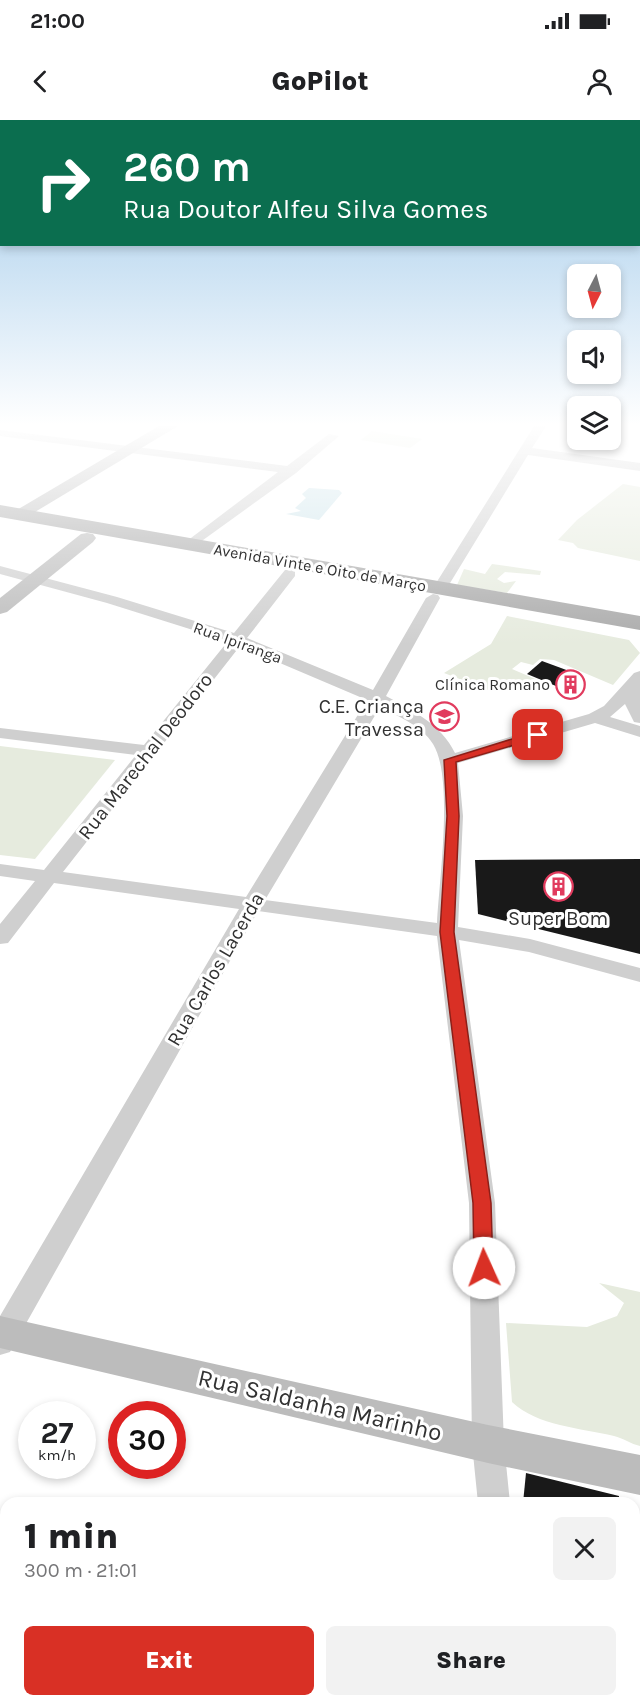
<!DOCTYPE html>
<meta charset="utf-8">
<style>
body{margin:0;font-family:Karla,sans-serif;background:#f2f2f2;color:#202124;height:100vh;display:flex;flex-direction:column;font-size:22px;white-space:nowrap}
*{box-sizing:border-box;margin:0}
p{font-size:20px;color:#757577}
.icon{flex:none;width:33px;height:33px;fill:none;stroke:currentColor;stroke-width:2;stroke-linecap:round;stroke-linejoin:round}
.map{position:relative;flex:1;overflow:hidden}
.drawer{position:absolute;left:0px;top:1377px;width:640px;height:210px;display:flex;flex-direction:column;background:#fff;border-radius:18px 18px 0 0;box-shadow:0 3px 9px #0003}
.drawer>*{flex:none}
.banner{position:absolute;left:0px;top:0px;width:640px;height:126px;box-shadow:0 3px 9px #0003;background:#0b6e4f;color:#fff;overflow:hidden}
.needle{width:39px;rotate:186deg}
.controls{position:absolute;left:567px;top:144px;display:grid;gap:12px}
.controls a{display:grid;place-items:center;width:54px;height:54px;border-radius:9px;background:#fff;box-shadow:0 3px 9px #0003;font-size:30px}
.speed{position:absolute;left:18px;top:1281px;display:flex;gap:12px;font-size:30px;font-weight:700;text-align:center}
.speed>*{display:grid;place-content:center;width:78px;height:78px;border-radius:50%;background:#fff;box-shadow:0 3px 9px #0003;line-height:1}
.speed small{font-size:15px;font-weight:400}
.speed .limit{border:9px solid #d22;background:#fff;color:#111}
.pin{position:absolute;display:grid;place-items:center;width:51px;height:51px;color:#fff;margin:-26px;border-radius:12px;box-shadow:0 3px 9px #0006}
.me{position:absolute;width:66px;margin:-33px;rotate:358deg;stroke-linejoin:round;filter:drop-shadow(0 0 4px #0008)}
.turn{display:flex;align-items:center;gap:21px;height:126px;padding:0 24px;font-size:27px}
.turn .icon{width:78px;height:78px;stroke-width:2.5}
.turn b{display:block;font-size:42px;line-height:51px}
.round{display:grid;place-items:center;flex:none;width:63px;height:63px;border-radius:9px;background:#f2f2f2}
.overview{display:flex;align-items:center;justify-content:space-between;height:102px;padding:0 24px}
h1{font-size:36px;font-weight:800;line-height:45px}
.cta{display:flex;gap:12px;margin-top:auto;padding:12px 24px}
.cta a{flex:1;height:69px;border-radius:9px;background:#d93025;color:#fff;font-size:24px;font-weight:800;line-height:69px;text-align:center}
.cta a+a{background:#f2f2f2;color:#202124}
.status{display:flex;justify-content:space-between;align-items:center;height:42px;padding:0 30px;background:#fff;direction:ltr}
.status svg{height:16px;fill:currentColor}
header{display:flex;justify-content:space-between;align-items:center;height:78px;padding:0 24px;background:#fff;font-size:27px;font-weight:800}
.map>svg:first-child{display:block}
.green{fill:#e6ebde}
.water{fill:#cbe3ea}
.building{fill:#191919}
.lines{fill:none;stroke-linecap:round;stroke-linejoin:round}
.street{fill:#cfcfcf;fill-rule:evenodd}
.secondary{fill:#bcbcbc;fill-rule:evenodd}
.primary{fill:#aaa;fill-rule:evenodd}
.route{fill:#d93025;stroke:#8d1f18;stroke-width:1.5}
.labels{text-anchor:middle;stroke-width:6;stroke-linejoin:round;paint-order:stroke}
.far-street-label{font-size:16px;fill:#323232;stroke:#fff}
.far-poi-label{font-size:16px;fill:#323232;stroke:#fff;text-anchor:end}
.poi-label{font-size:20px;fill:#323232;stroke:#fff;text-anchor:end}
.street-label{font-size:20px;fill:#323232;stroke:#fff}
.near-street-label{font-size:24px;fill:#323232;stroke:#fff}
</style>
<div class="status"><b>21:00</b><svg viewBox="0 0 49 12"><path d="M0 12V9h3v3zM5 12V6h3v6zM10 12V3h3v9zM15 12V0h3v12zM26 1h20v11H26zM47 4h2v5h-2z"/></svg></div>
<header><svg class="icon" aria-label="back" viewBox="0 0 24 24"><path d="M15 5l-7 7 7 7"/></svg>GoPilot<svg class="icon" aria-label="person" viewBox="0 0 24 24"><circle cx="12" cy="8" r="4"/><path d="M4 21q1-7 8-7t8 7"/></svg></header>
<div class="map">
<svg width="640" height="1587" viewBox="0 0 640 1587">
<rect width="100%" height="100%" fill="#fff"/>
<!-- green -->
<g class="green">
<path d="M372,311L422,319L410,328L361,320Z"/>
<path d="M623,364L640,367V441L578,428L573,423L558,420L577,400Z"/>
<path d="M492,444L541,451L540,455L505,452L497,459L504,463L516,461L507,473L457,465L464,449L485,454Z"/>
<path d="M507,496L629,520L640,533L613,565L554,540L540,539L533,545L521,542L512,549L540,561L491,571L444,553L491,524Z"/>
<path d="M0,626L115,640L35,739L0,735Z"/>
<path d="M599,1163L640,1172V1326C631,1324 623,1318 614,1316C581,1308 537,1306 512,1282L506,1203L587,1207L617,1196L624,1183Z"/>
</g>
<!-- water -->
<path class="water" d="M309,368L339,370L342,373L319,400L286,394L301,391L295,388L306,378L302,374Z"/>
<!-- building -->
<g class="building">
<path d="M542,541L580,555L568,571L527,554Z"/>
<path d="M640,739V834L478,794L475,740Z"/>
<path d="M526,1353L619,1376V1383H523Z"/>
</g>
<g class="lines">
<!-- street -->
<g class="street">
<path d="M536,303H548L532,328L640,343V351L528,335L447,468L440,472L435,471L433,468Z"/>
<path d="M0,310L287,346L329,314L339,316L296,353L192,428L187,427V421L278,352L0,316Z"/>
<path d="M0,446L117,477L234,513L285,450H295V456L247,518L373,570L426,478L433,474L438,475L440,478L386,576C413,591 441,604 455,633L589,594L604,586L634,553L640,551V603L634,602L625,584L610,597L640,606V617L595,603L458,643L463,696L458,807L530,819L640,848V862L529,832L459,820L495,1083L504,1324L510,1383H478L472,1324L469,1083L437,816L258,791L10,1232L0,1235V1196L239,789L54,763L8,823L0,824V804L35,761L0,756V744L44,750L136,635L0,618V608L144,625L228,521L107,483L0,454ZM240,526L367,580L246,777L63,752ZM380,587C398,596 422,606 433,624C454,657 439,762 437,803L265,780Z"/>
<path d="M0,1494L6,1495V1531L0,1528Z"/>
<path d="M497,1581H533L534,1587H498Z"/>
</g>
<!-- secondary -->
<g class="secondary">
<path d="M164,303H183L25,398L19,399L10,394Z"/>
<path d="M87,413L93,414L96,418L93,422L7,492L0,494V478L81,414Z"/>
<path d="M0,1196L488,1305L640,1335V1375L488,1343L0,1228Z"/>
</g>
<!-- primary -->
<path class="primary" d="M0,385L640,496V510L0,397Z"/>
</g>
<!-- sky -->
<linearGradient id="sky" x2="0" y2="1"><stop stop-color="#9cc7e9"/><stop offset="0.58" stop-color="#fff"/><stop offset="1" stop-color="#fff" stop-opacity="0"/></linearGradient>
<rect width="640" height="525" fill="url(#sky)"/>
<!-- route -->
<path class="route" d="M538,611L542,612V617L456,642L459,696L454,812L491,1083L493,1148L490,1153L484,1156L477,1153L474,1148L473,1083L440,812L447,696L444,640Z"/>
<!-- icons -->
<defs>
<symbol id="building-ring" viewBox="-11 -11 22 22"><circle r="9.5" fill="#fff" stroke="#e13b5e" stroke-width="1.5"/><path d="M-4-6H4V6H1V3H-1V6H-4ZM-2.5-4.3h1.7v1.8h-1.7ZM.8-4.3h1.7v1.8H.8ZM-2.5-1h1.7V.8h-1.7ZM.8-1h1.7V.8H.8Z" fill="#e13b5e"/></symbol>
<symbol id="school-ring" viewBox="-11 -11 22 22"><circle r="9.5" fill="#fff" stroke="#e13b5e" stroke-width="1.5"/><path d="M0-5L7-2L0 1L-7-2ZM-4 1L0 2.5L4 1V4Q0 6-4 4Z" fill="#e13b5e"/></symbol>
</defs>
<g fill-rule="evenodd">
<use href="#building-ring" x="554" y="548" width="33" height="33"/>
<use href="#school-ring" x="428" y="580" width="33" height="33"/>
<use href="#building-ring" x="542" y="750" width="33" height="33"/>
</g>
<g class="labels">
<!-- far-street labels -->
<g class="far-street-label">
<text transform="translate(320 447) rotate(10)" y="6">Avenida Vinte e Oito de Março</text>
<text transform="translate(238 522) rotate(20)" y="6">Rua Ipiranga</text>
</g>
<!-- far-poi labels -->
<g class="far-poi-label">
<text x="550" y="570">Clínica Romano</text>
</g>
<!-- poi labels -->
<g class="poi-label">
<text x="424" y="593">C.E. Criança<tspan x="424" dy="23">Travessa</tspan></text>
<text x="558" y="805" text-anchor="middle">Super Bom</text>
</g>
<!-- street labels -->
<g class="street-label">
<text transform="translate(145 636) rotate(-52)" y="7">Rua Marechal Deodoro</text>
<text transform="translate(215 849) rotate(-60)" y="7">Rua Carlos Lacerda</text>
</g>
<!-- near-street labels -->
<g class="near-street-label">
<text transform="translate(320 1285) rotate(13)" y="8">Rua Saldanha Marinho</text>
</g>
</g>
</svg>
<div class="controls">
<a><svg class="needle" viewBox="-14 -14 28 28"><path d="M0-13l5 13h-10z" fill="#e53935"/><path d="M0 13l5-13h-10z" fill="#757577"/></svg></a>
<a><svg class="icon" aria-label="sound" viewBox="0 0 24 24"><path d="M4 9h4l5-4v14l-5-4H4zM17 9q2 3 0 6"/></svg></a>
<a><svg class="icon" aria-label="layers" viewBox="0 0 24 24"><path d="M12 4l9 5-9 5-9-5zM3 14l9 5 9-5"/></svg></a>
</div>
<div class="speed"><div>27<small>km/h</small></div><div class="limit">30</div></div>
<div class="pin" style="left:538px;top:615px;background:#d93025"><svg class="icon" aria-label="arrive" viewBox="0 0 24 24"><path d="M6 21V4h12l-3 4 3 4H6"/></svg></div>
<svg class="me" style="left:484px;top:1148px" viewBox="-20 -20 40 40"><circle r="19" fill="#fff"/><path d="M0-13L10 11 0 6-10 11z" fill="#d93025"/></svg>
<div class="banner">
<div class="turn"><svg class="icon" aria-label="right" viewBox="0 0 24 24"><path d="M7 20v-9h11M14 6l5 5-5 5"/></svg><div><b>260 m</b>Rua Doutor Alfeu Silva Gomes</div></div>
</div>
<section class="drawer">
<div class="overview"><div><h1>1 min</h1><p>300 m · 21:01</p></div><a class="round"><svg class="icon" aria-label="close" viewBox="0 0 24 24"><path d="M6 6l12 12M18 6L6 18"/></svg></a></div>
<div class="cta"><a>Exit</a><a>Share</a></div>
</section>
</div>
